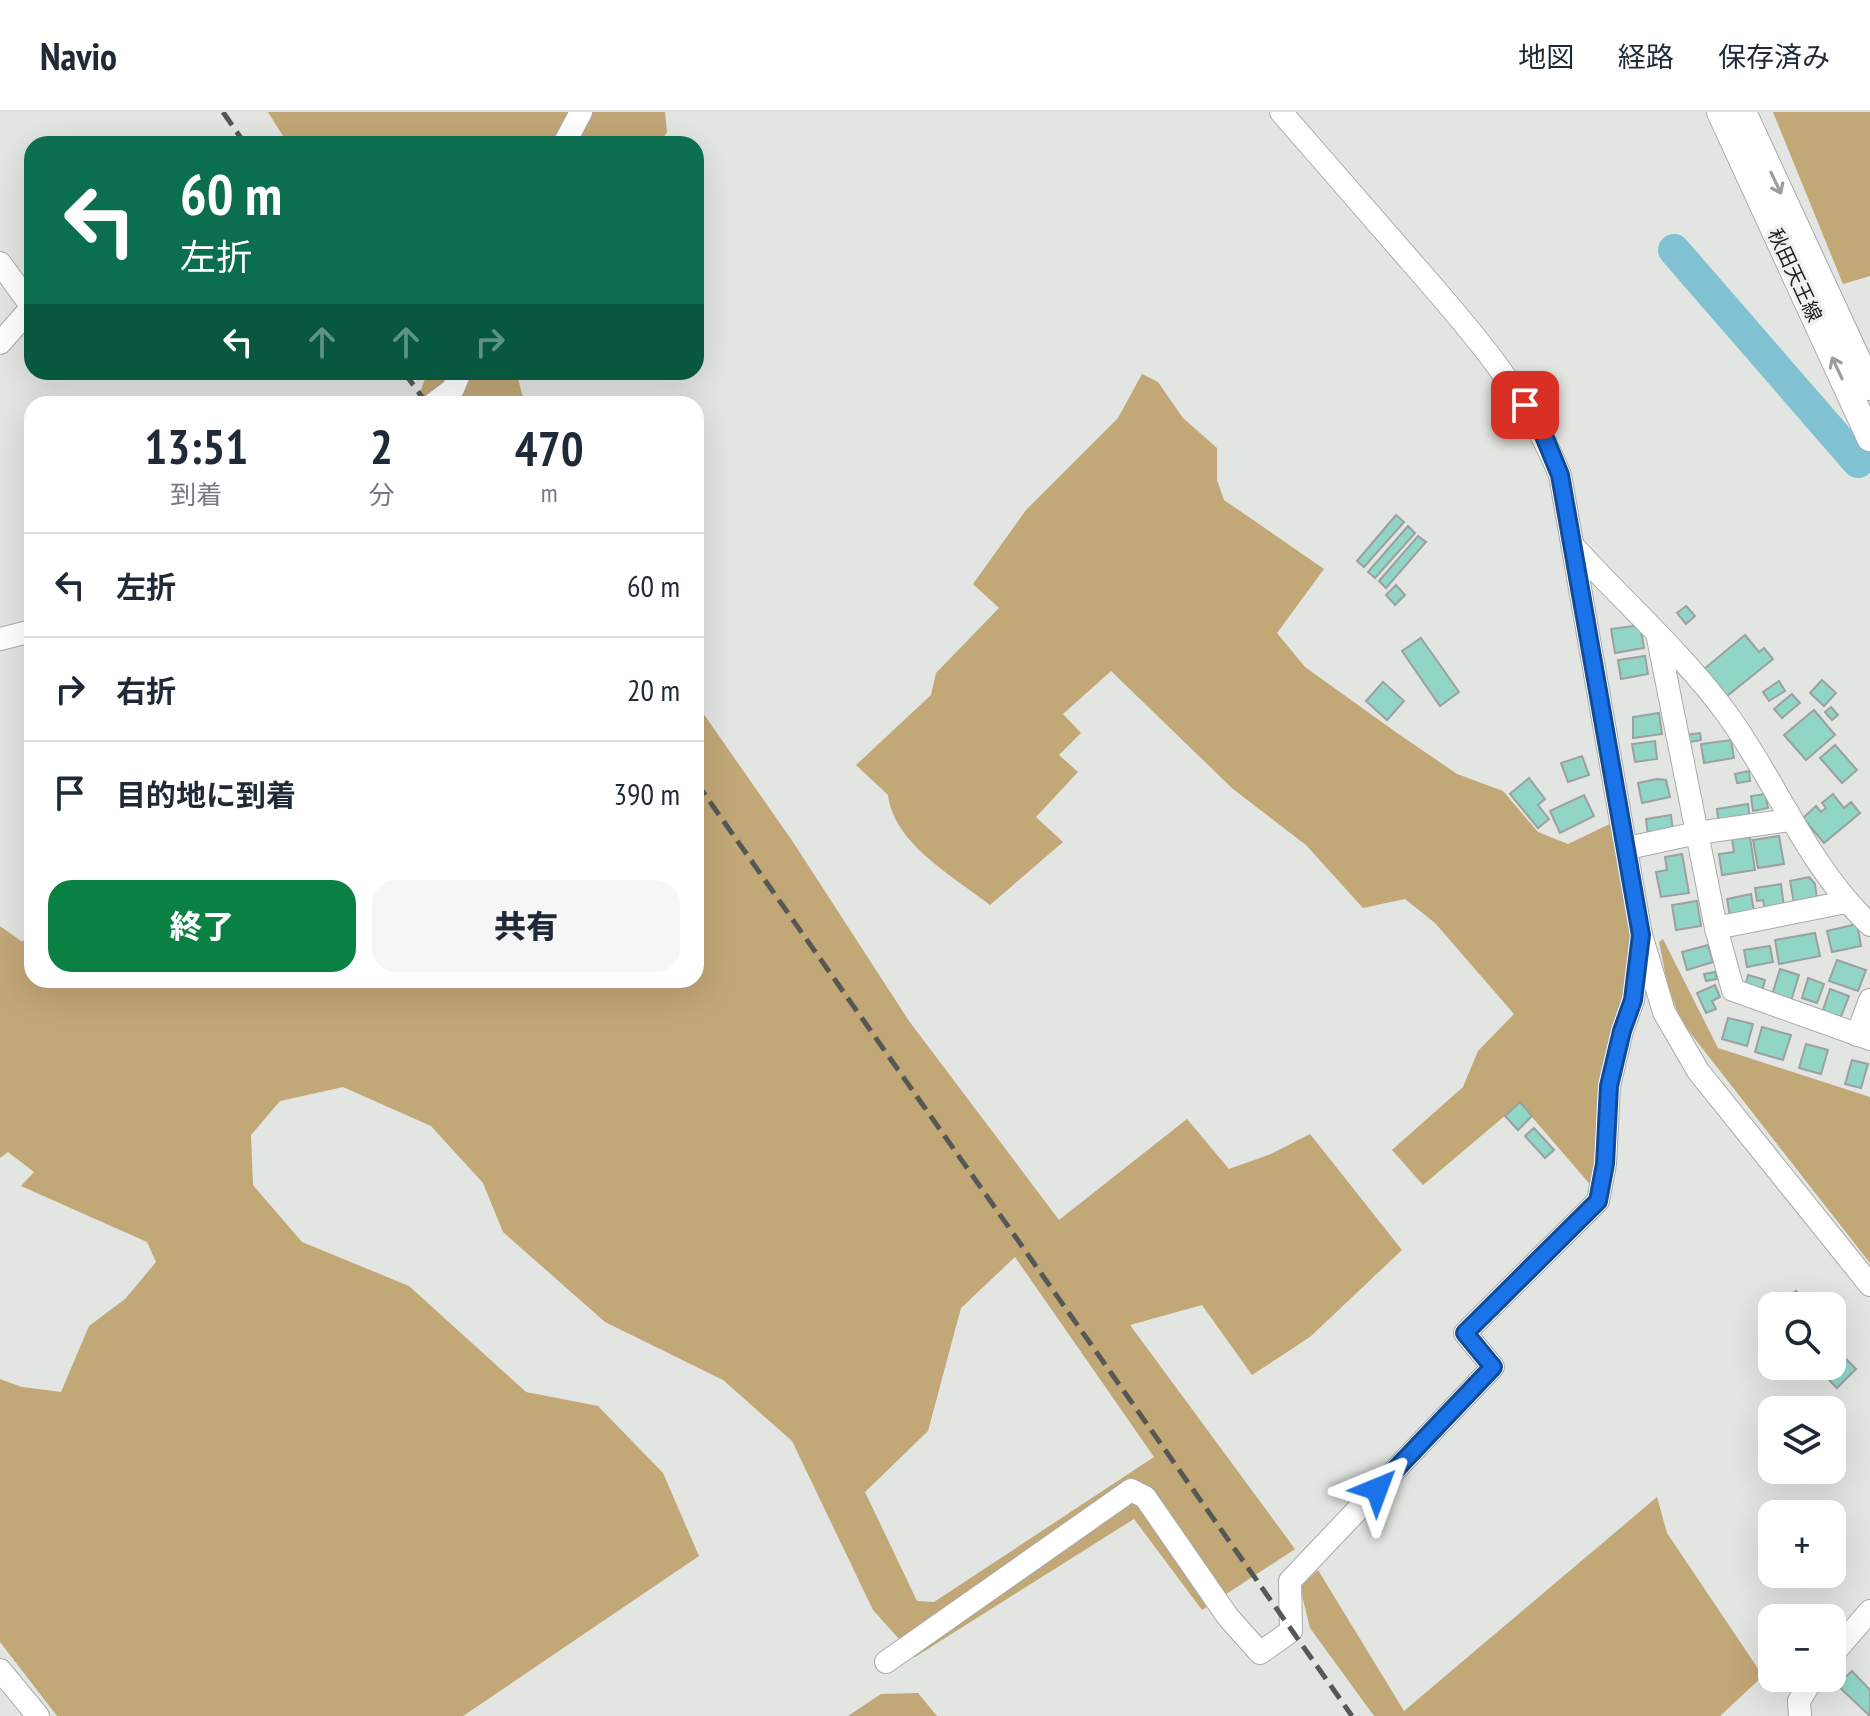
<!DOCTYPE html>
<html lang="ja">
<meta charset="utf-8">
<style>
body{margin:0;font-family:"PT Sans Narrow","Noto Sans JP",sans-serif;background:#f6f6f7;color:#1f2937;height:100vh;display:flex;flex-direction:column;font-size:30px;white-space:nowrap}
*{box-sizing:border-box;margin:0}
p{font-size:26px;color:#747a83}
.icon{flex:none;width:44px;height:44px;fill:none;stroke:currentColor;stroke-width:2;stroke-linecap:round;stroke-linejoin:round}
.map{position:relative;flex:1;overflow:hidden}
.sheet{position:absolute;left:24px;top:284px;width:680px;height:592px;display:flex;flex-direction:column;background:#fff;border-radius:24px;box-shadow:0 8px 32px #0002}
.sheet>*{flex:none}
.hud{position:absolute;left:24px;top:24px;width:680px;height:244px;border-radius:24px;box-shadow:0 8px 32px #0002;background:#0b6e4f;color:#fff;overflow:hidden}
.tools{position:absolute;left:1758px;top:1180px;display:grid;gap:16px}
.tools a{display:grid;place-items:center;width:88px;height:88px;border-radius:16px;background:#fff;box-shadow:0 8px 32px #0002;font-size:40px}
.pin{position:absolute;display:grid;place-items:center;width:68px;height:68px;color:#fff;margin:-34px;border-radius:16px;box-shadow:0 4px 12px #0006}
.me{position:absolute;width:88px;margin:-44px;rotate:44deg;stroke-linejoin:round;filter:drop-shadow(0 0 6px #0008)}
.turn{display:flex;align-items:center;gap:28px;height:168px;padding:0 24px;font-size:36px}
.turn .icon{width:104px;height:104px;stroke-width:2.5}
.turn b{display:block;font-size:56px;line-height:68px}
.lanes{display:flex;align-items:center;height:76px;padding:0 24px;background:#0003;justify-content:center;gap:40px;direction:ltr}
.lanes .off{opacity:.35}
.eta{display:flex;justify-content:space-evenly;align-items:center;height:136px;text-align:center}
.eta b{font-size:48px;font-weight:800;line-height:56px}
.action{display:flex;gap:16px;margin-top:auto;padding:16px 24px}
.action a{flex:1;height:92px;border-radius:24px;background:#0b8043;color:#fff;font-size:32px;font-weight:800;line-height:92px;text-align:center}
.action a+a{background:#f6f6f7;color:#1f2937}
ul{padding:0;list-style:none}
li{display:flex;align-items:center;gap:24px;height:104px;padding:0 24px;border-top:2px solid #e0e1e3}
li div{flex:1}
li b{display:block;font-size:30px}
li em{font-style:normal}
header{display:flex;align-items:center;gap:48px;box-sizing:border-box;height:112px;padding:0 40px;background:#fff;border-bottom:2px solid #e0e1e3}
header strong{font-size:38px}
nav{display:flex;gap:44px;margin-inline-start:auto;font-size:28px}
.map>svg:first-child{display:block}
.forest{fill:#c2a777;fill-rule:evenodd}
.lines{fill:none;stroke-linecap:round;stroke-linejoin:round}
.river{stroke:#80c2d2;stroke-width:32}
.building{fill:#91d5c7;stroke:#9ca1a0;stroke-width:2}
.minor-casing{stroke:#a8aba9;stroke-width:24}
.major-casing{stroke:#a8aba9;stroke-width:28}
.minor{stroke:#fff;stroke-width:22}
.major{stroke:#fff;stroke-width:26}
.rail{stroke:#565856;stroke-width:5;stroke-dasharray:16 8;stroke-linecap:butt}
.oneway{stroke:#9b9c9b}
.route-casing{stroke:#114b97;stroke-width:20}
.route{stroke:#1a73e8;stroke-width:14}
.labels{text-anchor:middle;stroke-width:7;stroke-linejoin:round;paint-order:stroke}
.street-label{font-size:20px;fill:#212221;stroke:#eff3f0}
</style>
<header>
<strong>Navio</strong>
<nav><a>地図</a><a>経路</a><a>保存済み</a></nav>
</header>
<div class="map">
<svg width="1870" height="1604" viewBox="0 0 1870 1604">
<rect width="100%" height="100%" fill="#e2e5e2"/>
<!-- forest -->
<g class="forest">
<path d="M268,0H665L667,20L659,32H288Z"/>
<path d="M1773,0H1870V164L1843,172Z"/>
<path d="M423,260H516L525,292H416L425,267Z"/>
<path d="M1142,262L1158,270L1183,306L1217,336V368L1224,388L1324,457L1277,521L1305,555L1397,621L1457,662L1503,679L1538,720L1568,732L1614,710L1633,820L1594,1077L1520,991L1423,1073L1392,1038L1463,975L1478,939L1514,902L1435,811L1405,787L1363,796L1306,733L1233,677L1111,559L1063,602L1081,621L1059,643L1078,660L1036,705L1063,730L990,793C953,764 894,732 888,683L856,653L931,583L936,561L999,496L973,472L1026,398L1118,306Z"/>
<path d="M696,591L793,730L909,909L1059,1108L1187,1007L1229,1057L1271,1042L1310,1022L1402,1138L1310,1225L1252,1263L1202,1193L1130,1213L1295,1437L1202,1498L1134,1407L915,1545L873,1498L792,1329L723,1268L605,1210L503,1120L483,1071L431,1014L343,975L280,989L251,1023L253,1073L302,1130L409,1174L526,1280L598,1294L663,1361L699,1444L463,1604H57L0,1530V1267L22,1275L61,1280L89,1214L125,1187L156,1150L147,1130L21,1074L34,1060L8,1040L0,1046V814L21,829L32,828V868H696ZM1015,1145L1154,1345L934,1490L917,1489L865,1380L928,1319L961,1196Z"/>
<path d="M1663,827L1718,936L1870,985V1151L1681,909L1668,875L1659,830Z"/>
<path d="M1657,1385L1667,1421L1763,1564L1720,1604H1374L1310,1516L1300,1475L1318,1458L1404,1599Z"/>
<path d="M918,1581L937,1604H848L881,1582Z"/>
</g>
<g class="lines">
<!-- river -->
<path class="river" d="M1674,138L1858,350"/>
</g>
<!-- building -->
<g class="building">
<path d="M1396,403L1404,410L1364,455L1357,449Z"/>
<path d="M1408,414L1415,421L1375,466L1368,460Z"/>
<path d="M1418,424L1426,430L1386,476L1379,469Z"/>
<path d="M1396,473L1405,483L1395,493L1386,483Z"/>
<path d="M1686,494L1695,504L1686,512L1677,501Z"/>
<path d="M1640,513L1644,536L1615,541L1611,517Z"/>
<path d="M1745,523L1759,540L1764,536L1773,547L1727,584L1704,557Z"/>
<path d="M1421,526L1459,580L1440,594L1402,539Z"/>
<path d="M1645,544L1648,562L1621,567L1618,548Z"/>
<path d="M1822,568L1836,581L1824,594L1810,581Z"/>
<path d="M1779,569L1785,579L1769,589L1763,580Z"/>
<path d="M1383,570L1404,589L1387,608L1366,589Z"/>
<path d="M1792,582L1800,591L1782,606L1774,597Z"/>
<path d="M1831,595L1838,603L1832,608L1825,600Z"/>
<path d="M1814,598L1835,623L1806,648L1784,623Z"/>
<path d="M1659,601L1662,622L1633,626V605Z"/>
<path d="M1700,621L1701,628L1685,631L1684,623Z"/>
<path d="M1731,628L1734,646L1704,651L1701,632Z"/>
<path d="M1655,629L1657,647L1635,650L1632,632Z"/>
<path d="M1835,633L1857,658L1842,671L1820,646Z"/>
<path d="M1582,644L1589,663L1568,670L1561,651Z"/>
<path d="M1749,659L1750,669L1737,671L1735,662Z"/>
<path d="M1529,666L1545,687L1538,693L1549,707L1538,716L1510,682Z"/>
<path d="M1657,667L1666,668L1670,685L1642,691L1638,671Z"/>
<path d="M1765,682L1768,696L1753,699L1751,684Z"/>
<path d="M1833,682L1844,696L1851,690L1860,701L1824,731L1803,706L1816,694L1821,700L1826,696L1822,691Z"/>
<path d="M1584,683L1594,704L1560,721L1550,699Z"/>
<path d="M1748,692L1750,709L1719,714L1717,697Z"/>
<path d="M1671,703L1673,719L1648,723L1646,707Z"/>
<path d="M1779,724L1784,752L1758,756L1753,728Z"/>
<path d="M1750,725L1755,758L1722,763L1719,742L1734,740L1732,727Z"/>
<path d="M1682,742L1689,781L1661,785L1656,760L1667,758L1665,745Z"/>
<path d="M1809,765L1815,772L1817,787L1794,791L1790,769Z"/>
<path d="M1781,772L1784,795L1765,798L1763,788L1757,789L1755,776Z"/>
<path d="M1751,782L1754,799L1730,804L1727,787Z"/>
<path d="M1697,789L1701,814L1676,818L1672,793Z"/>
<path d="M1857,812L1861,834L1832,840L1827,819Z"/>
<path d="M1815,821L1820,844L1779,852L1775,828Z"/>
<path d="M1708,833L1713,850L1687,858L1682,840Z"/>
<path d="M1770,834L1773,850L1747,855L1744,838Z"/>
<path d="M1837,848L1866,858L1858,879L1829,869Z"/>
<path d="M1780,857L1799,863L1790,892L1771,886Z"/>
<path d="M1715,860L1717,867L1706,869L1704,862Z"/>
<path d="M1748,863L1765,868L1762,880L1745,875Z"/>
<path d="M1808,866L1824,872L1817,891L1802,886Z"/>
<path d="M1715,873L1720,885L1712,889L1716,897L1706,901L1697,881Z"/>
<path d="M1830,877L1849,884L1840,907L1822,901Z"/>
<path d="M1728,906L1753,912L1747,934L1722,927Z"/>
<path d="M1762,915L1791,923L1783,948L1755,940Z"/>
<path d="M1806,932L1828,938L1821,962L1799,956Z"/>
<path d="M1852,948L1868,952L1861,976L1845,972Z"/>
<path d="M1520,990L1532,1004L1518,1018L1505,1004Z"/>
<path d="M1534,1016L1554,1038L1545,1046L1525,1024Z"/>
<path d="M1796,1179L1809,1194H1780L1779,1193Z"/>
<path d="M1840,1241L1856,1257L1837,1276L1821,1260L1832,1254Z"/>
<path d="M1852,1559L1870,1578V1604L1837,1573Z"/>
</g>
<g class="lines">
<defs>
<g id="minor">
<path d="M1281,0C1325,51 1370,102 1414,153C1471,218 1527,282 1560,363L1641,823L1664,900L1698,959L1870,1173"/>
<path d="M564,32L581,0"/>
<path d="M0,151L32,195L0,231"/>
<path d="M433,292L453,277L460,260"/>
<path d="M1575,436C1624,490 1684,543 1727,602C1777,671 1807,753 1870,813"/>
<path d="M1658,526L1716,816L1733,878L1870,927"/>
<path d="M0,527L32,519"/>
<path d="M1628,736L1697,721L1789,708"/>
<path d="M1716,816L1846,790"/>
<path d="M1857,923L1870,888"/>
<path d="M1832,1543L1870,1499"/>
<path d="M886,1550L1131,1378L1145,1385L1228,1505L1260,1541L1291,1519L1290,1469L1493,1255L1465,1221L1598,1089L1605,1052L1609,974L1622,919L1633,888L1641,823"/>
<path d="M0,1558L38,1604"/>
<path d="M1800,1604L1799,1589L1813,1566"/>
</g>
<g id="major">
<path d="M1720,0L1870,326"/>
<path d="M1743,0L1870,275"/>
</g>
</defs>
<!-- minor casing -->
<use href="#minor" class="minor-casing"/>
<!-- major casing -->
<use href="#major" class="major-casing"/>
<!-- minor -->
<use href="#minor" class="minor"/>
<!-- major -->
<use href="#major" class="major"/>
<!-- rail -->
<g class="rail">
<path d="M223,0L245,32"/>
<path d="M404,260L427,292"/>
<path d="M696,670L1352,1604"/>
</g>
</g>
<!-- one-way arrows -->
<defs><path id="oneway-shaft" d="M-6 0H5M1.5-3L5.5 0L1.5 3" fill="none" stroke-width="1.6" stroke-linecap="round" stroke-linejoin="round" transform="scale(2)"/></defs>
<g class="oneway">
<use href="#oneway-shaft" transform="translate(1776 71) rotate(65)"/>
<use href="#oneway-shaft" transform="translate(1837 256) rotate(-115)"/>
</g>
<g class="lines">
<defs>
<path id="route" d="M1377,1377L1493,1255L1465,1221L1598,1089L1605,1052L1609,974L1622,919L1633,888L1641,823L1560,363L1542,319L1525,293"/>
</defs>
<!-- route casing -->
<use href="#route" class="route-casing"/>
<!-- route -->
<use href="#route" class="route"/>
</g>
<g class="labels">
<!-- street labels -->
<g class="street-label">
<text transform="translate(1795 163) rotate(65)" y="7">秋田天王線</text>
</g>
</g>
</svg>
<div class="tools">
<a><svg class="icon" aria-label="search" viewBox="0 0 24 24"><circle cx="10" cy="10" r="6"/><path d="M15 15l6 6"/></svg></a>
<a><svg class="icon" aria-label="layers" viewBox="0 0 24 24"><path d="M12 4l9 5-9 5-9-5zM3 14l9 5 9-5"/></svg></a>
<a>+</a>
<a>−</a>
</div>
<div class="pin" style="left:1525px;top:293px;background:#d93025"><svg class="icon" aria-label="arrive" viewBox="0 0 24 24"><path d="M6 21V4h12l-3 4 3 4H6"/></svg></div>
<svg class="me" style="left:1377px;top:1377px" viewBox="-20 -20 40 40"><path d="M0-17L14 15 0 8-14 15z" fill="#1a73e8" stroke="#fff" stroke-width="4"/></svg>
<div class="hud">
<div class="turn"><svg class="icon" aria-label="left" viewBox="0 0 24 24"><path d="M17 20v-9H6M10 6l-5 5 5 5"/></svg><div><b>60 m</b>左折</div></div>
<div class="lanes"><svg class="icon" aria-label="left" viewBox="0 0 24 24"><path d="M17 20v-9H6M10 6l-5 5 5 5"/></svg><svg class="icon off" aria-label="ahead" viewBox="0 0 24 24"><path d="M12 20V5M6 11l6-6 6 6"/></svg><svg class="icon off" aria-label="ahead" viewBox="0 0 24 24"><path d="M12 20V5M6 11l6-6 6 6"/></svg><svg class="icon off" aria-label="right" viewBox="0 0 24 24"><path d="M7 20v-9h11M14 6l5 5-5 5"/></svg></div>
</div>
<section class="sheet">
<div class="eta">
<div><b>13:51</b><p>到着</p></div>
<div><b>2</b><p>分</p></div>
<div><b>470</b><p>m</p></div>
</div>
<ul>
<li><svg class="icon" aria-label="left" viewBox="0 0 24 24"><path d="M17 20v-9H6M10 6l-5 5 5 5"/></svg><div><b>左折</b></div><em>60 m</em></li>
<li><svg class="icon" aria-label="right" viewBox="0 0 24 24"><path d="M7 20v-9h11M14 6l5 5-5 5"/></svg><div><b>右折</b></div><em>20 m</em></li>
<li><svg class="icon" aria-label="arrive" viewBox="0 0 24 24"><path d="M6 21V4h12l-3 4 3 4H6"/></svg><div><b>目的地に到着</b></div><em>390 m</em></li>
</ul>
<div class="action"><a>終了</a><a>共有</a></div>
</section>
</div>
